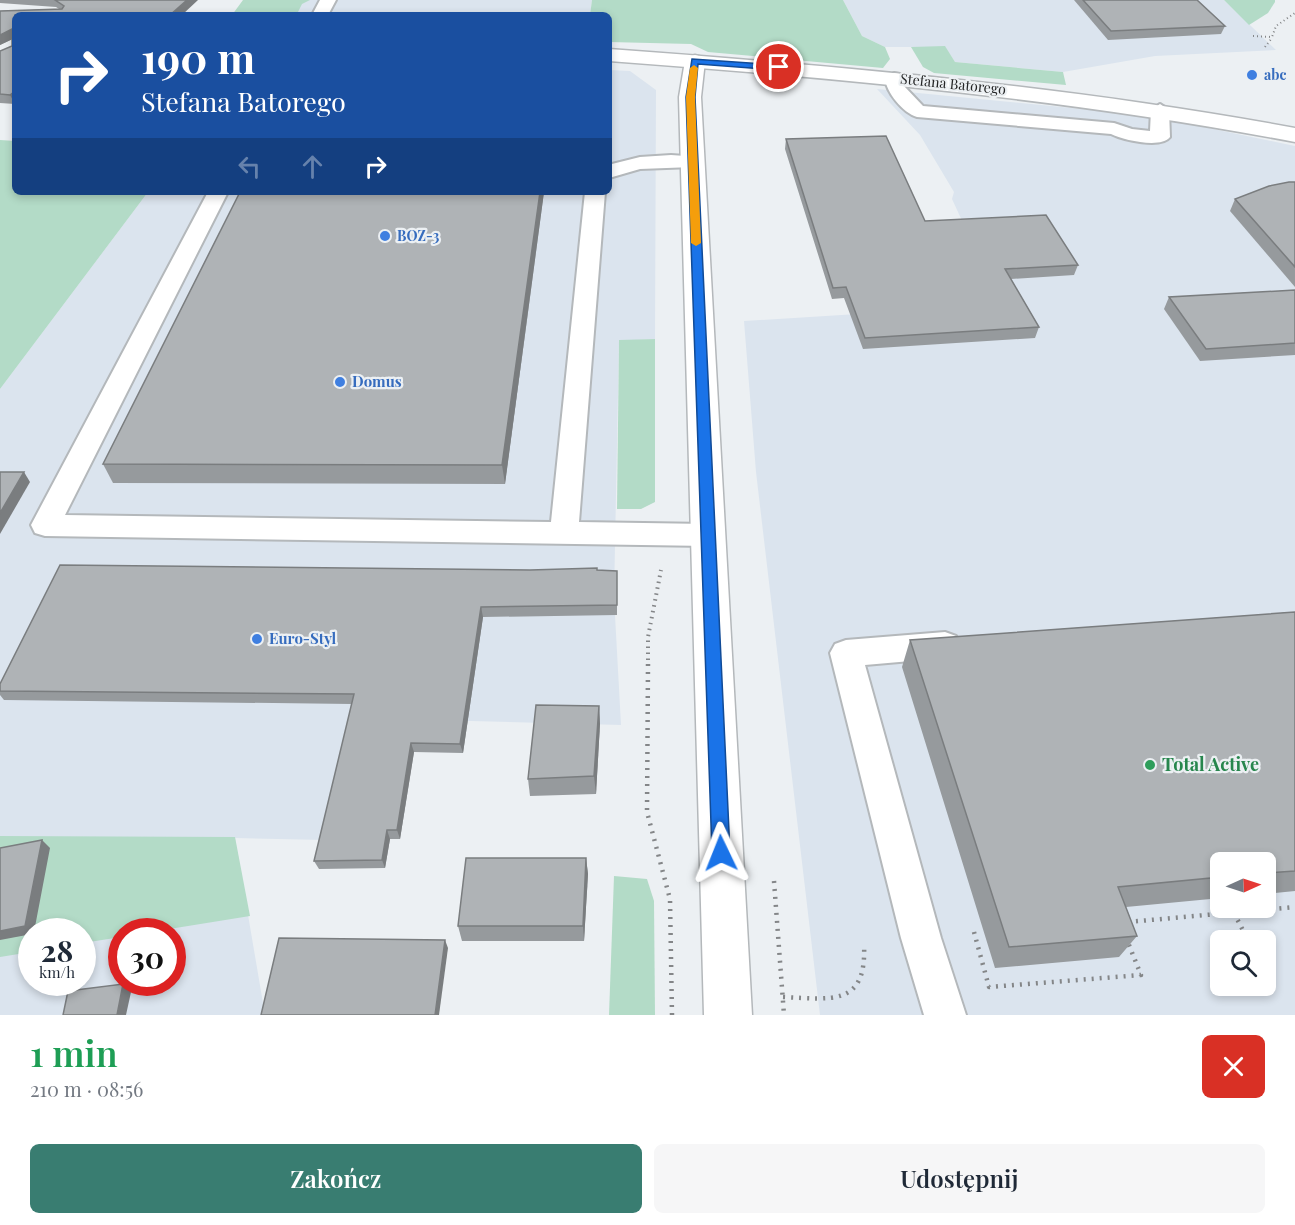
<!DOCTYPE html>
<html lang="pl">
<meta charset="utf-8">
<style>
body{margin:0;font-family:"Playfair Display",serif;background:#f6f6f7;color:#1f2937;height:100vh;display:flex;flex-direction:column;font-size:22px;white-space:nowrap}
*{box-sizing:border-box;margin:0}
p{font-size:20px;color:#747a83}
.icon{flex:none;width:33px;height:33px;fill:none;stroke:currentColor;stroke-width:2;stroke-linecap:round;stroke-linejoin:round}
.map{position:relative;height:1015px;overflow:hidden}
.sheet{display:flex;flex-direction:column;background:#fff;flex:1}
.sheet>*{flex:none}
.banner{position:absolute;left:12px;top:12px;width:600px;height:183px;border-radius:9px;box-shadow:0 3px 9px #0003;background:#1a4fa0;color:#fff;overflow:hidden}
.needle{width:39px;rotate:87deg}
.buttons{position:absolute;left:1210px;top:852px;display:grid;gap:12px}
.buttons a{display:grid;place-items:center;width:66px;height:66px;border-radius:9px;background:#fff;box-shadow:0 3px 9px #0003;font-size:30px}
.speed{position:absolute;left:18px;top:918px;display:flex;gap:12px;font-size:30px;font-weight:700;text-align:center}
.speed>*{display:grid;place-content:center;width:78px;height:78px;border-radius:50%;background:#fff;box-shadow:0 3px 9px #0003;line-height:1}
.speed small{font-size:15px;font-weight:400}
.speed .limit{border:9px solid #d22;background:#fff;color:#111}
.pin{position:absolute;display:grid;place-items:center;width:51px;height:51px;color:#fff;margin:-26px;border:3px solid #fff;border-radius:50%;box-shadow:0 2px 6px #0007}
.me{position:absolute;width:66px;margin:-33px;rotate:358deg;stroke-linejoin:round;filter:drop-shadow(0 0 4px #0008)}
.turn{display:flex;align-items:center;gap:21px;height:126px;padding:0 30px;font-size:27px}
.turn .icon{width:78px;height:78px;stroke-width:2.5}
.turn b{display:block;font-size:42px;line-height:51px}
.lanes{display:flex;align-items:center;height:57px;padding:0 30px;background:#0003;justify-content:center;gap:30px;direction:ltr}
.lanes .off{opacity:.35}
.round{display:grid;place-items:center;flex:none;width:63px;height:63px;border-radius:9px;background:#f6f6f7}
.overview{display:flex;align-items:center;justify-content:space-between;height:102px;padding:0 30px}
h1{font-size:36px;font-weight:600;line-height:45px;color:#1e9e55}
.cta{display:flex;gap:12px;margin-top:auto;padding:12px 30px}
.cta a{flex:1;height:69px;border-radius:9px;background:#397d71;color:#fff;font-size:24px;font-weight:600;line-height:69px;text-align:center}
.cta a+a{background:#f6f6f7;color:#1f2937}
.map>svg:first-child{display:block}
.built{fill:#dbe4ee;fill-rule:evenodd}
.green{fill:#b3dbc7}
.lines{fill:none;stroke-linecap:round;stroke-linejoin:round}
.lane-casing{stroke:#b4b8bb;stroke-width:4}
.street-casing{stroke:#b4b8bb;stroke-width:3}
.secondary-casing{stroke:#b4b8bb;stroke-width:3}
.path-far2{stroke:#848688;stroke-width:2;stroke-dasharray:1 3;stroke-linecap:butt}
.path-far1{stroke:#848688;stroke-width:4;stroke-dasharray:1.5 4.5;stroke-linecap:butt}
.path{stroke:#848688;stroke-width:4.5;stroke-dasharray:2 6;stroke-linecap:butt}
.lane{fill:#fff;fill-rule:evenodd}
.street{fill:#fff;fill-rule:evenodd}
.secondary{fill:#fff;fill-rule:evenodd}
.wall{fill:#969a9d}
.shaded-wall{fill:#7a7d7f}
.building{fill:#afb3b6;stroke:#7a7d7f;stroke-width:1.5}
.route{fill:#1a73e8;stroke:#114b97;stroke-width:1.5}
.slow{fill:#f59e0b}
.shop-dot{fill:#3f7fe0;stroke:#ecf0f3;stroke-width:2}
.leisure-dot{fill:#2e9e5b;stroke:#ecf0f3;stroke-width:2}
.labels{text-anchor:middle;stroke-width:4.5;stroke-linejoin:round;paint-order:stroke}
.far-shop-label{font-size:14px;font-weight:bold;fill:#366cbe;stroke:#ecf0f3;text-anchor:start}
.far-street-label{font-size:14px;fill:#232425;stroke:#ecf0f3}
.shop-label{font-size:15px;font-weight:bold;fill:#366cbe;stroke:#ecf0f3;text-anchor:start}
.near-leisure-label{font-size:18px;font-weight:bold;fill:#27864d;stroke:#ecf0f3;text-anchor:start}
</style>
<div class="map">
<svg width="1295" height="1015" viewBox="0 0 1295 1015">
<rect width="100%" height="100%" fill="#ecf0f3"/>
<!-- built -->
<g class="built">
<path d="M302,0H592L590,15H293Z"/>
<path d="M843,0H1224L1276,50L1155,56L1063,72L955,62L945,47H885L862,36Z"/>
<path d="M609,70L630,71L656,90L655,339L619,341L614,597L621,725L354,718L326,840L235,838L265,1015H0V389L148,192H609ZM32,932H82V982H32ZM122,932H172V982H122Z"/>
<path d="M877,89L1102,111L1194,125L1295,146V1015H820L756,472L744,321L1001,305L952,199L954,192L920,135ZM1221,862H1266V908H1221ZM1221,940H1266V986H1221Z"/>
</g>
<!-- green -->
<g class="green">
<path d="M243,0H310L302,4L298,12L302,15H232Z"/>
<path d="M592,0H843L862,36L885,47L890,59L883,68L708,52L691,44L609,42V15H590Z"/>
<path d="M1224,0H1275V2L1268,13L1249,25Z"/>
<path d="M945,46L955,62L1063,72L1066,85L934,73L923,67L911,47Z"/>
<path d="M0,140L15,141V192H148L0,389Z"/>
<path d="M655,339V502L641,509H617L619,340Z"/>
<path d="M0,836L235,837L250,916L157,931L122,932L121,937L83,943L82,932H32L31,952L0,957Z"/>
<path d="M614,876L647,879L654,901L655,1015H609Z"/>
</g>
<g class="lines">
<defs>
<g id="lane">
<path d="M320,0H336L328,15H312Z"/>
<path d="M894,73L900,74L904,86L923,106L1114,123L1132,129L1150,131L1151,110L1160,104L1169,110L1170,137C1161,149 1123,140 1111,134L917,117C903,113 886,92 885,78Z"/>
<path d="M671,155L700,157L703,161L700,165L693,167L640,169L609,178V165L612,164L640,157Z"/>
<path d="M208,192H228L65,515L551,522L585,192H605L579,522L708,524L718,527L723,535L718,543L708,546L45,536L35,533L31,525Z"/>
<path d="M945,632L956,636L961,645L956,654L945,658L865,665L941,938L966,1015H924L901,938L830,653L835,644L846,640Z"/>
</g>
<path id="street" d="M695,55L702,57L705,61L701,97L752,1015H704L679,97L685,61L688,57Z"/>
<path id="secondary" d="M609,49C839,66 1068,86 1295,128V142C1068,99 839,78 609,61Z"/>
</defs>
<!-- lane casing -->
<use href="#lane" class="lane-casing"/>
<!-- street casing -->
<use href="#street" class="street-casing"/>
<!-- secondary casing -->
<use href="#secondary" class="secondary-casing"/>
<!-- path-far2 -->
<g class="path-far2">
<path d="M1253,36L1272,37L1276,26L1295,13"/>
<path d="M1265,47L1272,38"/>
</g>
<!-- path-far1 -->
<path class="path-far1" d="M648,666V637L661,570"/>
<!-- path -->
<g class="path">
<path d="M648,664L647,812L670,899L672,1015"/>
<path d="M774,881L784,1015"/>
<path d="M1234,913L1248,940"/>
<path d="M1128,922L1295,907"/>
<path d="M974,932L989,987L1141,975L1127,940"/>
<path d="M783,997C832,999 867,1007 864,944"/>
</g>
<!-- lane -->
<use href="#lane" class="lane"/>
<!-- street -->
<use href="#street" class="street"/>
<!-- secondary -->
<use href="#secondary" class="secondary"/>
</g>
<!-- wall -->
<g class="wall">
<path d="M0,0H198L15,15V104L0,103V51L12,46V39L0,45V11L59,9L56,7L0,3Z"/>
<path d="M1074,0H1197L1225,26L1221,34L1108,40Z"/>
<path d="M786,139L925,221L1078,265L1074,275L1011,279L1039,327L1035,338L863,349L844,298L832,299L785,149Z"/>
<path d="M1295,182V287L1230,211L1235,199Z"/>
<path d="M544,192L505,484L113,483L103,464Z"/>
<path d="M1295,290V355L1200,361L1164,309L1169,297Z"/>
<path d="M597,570L617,571V615L483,617L463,753L414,752L400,839H390L385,868L319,869L314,861L352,704L4,700L0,695V684Z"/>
<path d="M1295,612V891L1266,894V862H1221V898L1126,907L1137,936L1119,957L995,968L902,667L910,640Z"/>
<path d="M599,706L600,724L596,794L530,796L528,779Z"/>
<path d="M586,858L588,874L584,941H462L458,926Z"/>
</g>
<!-- shaded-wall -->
<g class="shaded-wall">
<path d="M187,0H198L182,15H170Z"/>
<path d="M12,29L15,38L0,45V35Z"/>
<path d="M15,91V104L10,95Z"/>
<path d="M540,192H544L505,484L502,465Z"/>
<path d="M24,472L30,482L0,534V513Z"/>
<path d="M481,607L483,617L463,753L460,744Z"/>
<path d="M599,706L600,724L596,794L594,776Z"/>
<path d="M411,743L414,752L400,839L397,830Z"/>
<path d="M387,830L390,839L385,868L382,860Z"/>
<path d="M42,840L50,848L34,932H32V934L0,940V931Z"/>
<path d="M586,858L588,874L584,941L583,926Z"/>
<path d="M445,940L448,948L439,1015H435Z"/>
<path d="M123,984L131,992L126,1015H117Z"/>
</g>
<!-- building -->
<g class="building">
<path d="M55,0H187L170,15H15V91L10,95L0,94V51L12,46V29L0,35V11L62,9L64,6Z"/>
<path d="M1083,0H1197L1225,26L1111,31Z"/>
<path d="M886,136L925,221L1046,215L1078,265L1005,269L1039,327L865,338L846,287L833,288L786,139Z"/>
<path d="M1289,182H1295V267L1235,199L1269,186Z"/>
<path d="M240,192H540L502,465L103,464Z"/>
<path d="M1295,290V343L1206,349L1169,297Z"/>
<path d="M0,472H24L0,513Z"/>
<path d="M60,565L530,570L597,568V570L617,571V605L481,607L460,744L411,743L397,830H387L382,860L314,861L354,694L0,691V684Z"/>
<path d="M1295,612V871L1266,873V862H1221V877L1118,887L1137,936L1009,947L910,640Z"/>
<path d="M536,705L599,706L594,776L528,779Z"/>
<path d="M42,840L25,926L0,931V848Z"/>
<path d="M466,858H586L583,926H458Z"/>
<path d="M279,938L445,940L435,1015H261Z"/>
<path d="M123,984L117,1015H63L68,991Z"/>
</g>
<!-- route -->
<path class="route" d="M692,59L779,65L783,67L779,70L698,64L695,97L730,853L727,859L721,862L715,859L712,853L686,97Z"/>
<!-- slow -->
<path class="slow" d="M694,65L698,68L695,97L701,243L696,246L691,243L686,97L690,68Z"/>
<!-- markers -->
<g class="shop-dot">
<circle cx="1252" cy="75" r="6"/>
<circle cx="385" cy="236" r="6"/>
<circle cx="340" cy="382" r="6"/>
<circle cx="257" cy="639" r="6"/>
</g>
<circle class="leisure-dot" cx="1150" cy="765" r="6"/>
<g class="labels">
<!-- far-shop labels -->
<g class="far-shop-label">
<text x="1264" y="80">abc</text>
<text x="397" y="241">BOZ-3</text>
</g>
<!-- far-street labels -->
<g class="far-street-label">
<text transform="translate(953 84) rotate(6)" y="5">Stefana Batorego</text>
</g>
<!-- shop labels -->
<g class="shop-label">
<text x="352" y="387">Domus</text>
<text x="269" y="644">Euro-Styl</text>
</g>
<!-- near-leisure labels -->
<g class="near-leisure-label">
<text x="1162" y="771">Total Active</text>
</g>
</g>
</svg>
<div class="buttons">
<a><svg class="needle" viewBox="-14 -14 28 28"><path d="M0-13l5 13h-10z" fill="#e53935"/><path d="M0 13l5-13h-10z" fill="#747a83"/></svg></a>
<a><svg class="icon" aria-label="search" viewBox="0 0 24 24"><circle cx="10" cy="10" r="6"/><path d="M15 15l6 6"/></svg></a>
</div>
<div class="speed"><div>28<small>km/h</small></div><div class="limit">30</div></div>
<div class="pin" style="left:779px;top:67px;background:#d93025"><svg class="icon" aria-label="arrive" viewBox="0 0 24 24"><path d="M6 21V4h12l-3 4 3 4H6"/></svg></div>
<svg class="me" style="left:721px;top:853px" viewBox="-20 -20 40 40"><path d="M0-17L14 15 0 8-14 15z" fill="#1a73e8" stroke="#fff" stroke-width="4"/></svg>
<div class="banner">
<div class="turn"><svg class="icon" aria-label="right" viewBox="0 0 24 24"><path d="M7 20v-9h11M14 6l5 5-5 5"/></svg><div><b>190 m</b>Stefana Batorego</div></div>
<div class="lanes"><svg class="icon off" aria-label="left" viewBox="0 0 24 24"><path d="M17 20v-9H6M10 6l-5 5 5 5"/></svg><svg class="icon off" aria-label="ahead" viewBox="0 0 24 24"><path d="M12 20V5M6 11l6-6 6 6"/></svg><svg class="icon" aria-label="right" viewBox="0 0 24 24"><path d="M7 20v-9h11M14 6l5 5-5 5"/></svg></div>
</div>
</div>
<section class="sheet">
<div class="overview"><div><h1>1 min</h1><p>210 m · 08:56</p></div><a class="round" style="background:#d93025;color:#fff"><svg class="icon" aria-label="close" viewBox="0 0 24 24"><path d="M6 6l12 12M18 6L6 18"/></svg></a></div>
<div class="cta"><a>Zakończ</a><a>Udostępnij</a></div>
</section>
